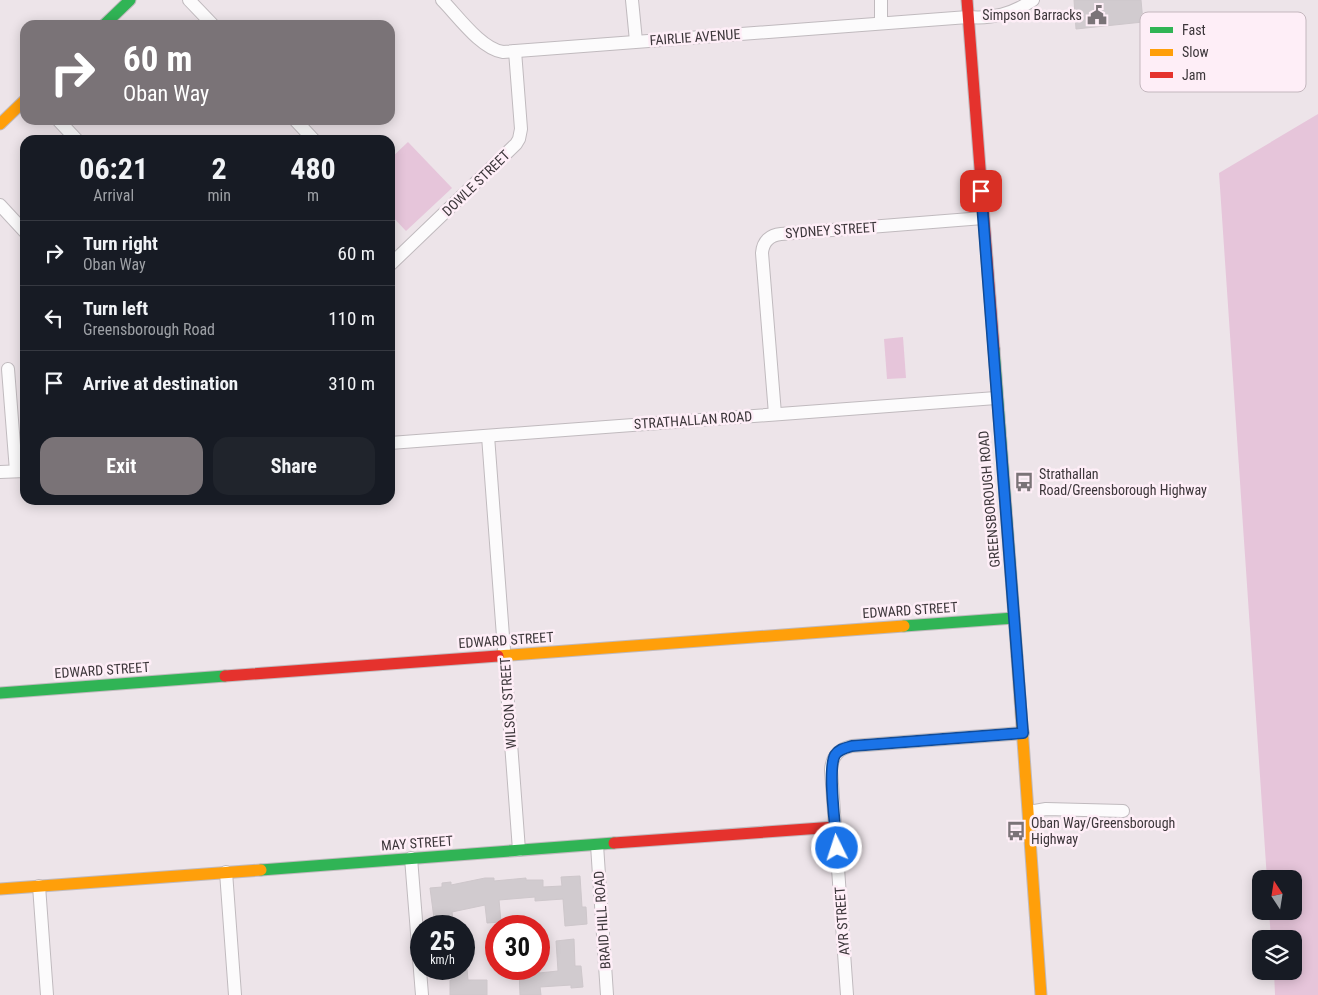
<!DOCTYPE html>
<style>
body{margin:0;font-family:"Roboto Condensed",sans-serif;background:#20242c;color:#f1f3f6;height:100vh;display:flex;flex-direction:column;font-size:19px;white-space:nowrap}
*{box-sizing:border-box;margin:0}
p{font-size:16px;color:#9ea1a6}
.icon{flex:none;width:28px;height:28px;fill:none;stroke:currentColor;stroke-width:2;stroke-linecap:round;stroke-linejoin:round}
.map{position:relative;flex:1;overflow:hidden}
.details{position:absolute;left:20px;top:135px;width:375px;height:370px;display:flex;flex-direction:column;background:#171b24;border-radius:15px;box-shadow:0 2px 12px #0003}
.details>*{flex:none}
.top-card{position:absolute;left:20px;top:20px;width:375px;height:105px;border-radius:15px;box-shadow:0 2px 12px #0003;background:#7a7377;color:#fff;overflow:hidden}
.needle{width:32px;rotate:348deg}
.controls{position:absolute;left:1252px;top:870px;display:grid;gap:10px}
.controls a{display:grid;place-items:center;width:50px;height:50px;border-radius:10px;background:#171b24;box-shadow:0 2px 12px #0003;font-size:25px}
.speed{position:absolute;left:410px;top:915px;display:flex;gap:10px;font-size:25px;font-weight:700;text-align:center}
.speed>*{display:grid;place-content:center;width:65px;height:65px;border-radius:50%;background:#171b24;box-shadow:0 2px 12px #0003;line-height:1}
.speed small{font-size:12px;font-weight:400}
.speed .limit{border:8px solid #d22;background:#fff;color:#111}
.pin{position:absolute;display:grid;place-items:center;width:42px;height:42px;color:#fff;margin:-21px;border-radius:10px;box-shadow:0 2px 8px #0006}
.me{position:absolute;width:55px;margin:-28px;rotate:356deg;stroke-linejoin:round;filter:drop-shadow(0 0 4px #0008)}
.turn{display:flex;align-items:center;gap:18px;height:105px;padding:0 20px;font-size:22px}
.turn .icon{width:65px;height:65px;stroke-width:2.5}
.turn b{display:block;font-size:35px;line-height:42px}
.eta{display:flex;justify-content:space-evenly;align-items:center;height:85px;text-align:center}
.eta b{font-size:30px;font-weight:700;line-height:35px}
.primary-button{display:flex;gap:10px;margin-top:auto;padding:10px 20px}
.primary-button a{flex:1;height:58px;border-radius:15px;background:#7a7377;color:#fff;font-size:20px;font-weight:700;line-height:58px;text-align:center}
.primary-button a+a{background:#20242c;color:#f1f3f6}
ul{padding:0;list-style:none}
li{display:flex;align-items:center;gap:15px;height:65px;padding:0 20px;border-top:1px solid #363941}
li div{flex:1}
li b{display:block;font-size:19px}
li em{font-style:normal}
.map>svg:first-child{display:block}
.green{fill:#e6c5da}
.building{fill:#d1cbcf;stroke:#cec7cb}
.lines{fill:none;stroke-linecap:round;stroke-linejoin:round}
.street-casing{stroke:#c0babe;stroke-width:14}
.fast-casing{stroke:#c0babe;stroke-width:13}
.slow-casing{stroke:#c0babe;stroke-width:13}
.jam-casing{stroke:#c0babe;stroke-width:13}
.street{stroke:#fcfbfc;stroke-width:12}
.fast{stroke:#30b455;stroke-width:11}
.slow{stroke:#ff9f0a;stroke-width:11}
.jam{stroke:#e5322d;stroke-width:11}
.route-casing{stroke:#114b97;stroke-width:12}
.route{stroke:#1a73e8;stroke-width:9}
.labels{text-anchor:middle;stroke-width:5;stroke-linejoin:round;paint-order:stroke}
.poi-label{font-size:14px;fill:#3c363a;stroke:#feeef7;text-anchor:start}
.street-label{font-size:14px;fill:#3c363a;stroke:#feeef7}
.key{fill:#feeef7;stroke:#c4b7be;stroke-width:1}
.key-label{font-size:14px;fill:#3c363a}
</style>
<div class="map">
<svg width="1318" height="995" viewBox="0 0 1318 995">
<rect width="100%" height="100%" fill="#ede4e9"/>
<!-- green -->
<g class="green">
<path d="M1318,114V995H1275L1274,971H1294V939H1271L1269,911H1294V879H1267L1219,173Z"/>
<path d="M408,142L452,188L406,231L390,214V159Z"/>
<path d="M903,337L906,378L887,379L884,339Z"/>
</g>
<!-- building -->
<g class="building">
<path d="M1074,0H1141L1143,22L1076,29Z"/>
<path d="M580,876L582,907H586L587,924L565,926L563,899L535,901V897L499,900L501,922L487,923L485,905L452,912L454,925L451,926H435L430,888L442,887V883L451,882V885L485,878H494V881L526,878V880H543V887L562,886L561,877Z"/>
<path d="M574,939L575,966H581L583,987L571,988V985L540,987L541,995H520L519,969H539V973L558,971L556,941Z"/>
<path d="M450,969H467L468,980H487V995H450V980H452Z"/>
</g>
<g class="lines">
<defs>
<g id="street">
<path d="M189,0L213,25"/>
<path d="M442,0C457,15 481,49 503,52L968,17C993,19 1012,14 1033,0"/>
<path d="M632,0L636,41"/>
<path d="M881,0V23"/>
<path d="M58,120L77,140"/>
<path d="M295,120L314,140"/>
<path d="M0,205L25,232"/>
<path d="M390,265L516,144L519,139L521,129L515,51"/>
<path d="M8,369L16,471"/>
<path d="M775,414L762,253C763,241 770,235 781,234L983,218"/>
<path d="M488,436L519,850"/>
<path d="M390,443L996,398"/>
<path d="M0,472L25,471"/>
<path d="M1029,812L1046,809L1123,811"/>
<path d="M597,845L607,995"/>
<path d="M411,858L422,995"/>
<path d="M226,872L235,995"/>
<path d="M39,886L47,995"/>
<path d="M847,995L831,770C832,756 838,749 852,746L1023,733"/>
</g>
<g id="fast">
<path d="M104,25L130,0"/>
<path d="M994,349L1017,656"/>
<path d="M904,626L1014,618"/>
<path d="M0,693L225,676"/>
<path d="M261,870L614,843"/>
</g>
<g id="slow">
<path d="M0,124L25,100"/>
<path d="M498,656L904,626"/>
<path d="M1017,656L1041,995"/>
<path d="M0,889L261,870"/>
</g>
<g id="jam">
<path d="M967,0L994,349"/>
<path d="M225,676L498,656"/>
<path d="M614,843L835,827"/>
</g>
</defs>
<!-- street casing -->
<use href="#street" class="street-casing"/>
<!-- fast casing -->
<use href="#fast" class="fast-casing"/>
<!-- slow casing -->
<use href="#slow" class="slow-casing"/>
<!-- jam casing -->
<use href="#jam" class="jam-casing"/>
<!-- street -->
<use href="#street" class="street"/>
<!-- fast -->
<use href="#fast" class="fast"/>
<!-- slow -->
<use href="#slow" class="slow"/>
<!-- jam -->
<use href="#jam" class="jam"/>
</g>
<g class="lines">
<defs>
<path id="route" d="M837,848C836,830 827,769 835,755C839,749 845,748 852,746L1023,733L981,191"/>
</defs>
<!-- route casing -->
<use href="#route" class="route-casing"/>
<!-- route -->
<use href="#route" class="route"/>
</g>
<!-- icons -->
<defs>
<symbol id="civic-bare" viewBox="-9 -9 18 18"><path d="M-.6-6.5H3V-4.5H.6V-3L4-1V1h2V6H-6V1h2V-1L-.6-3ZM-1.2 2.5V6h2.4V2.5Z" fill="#7a7377" stroke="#feeef7" stroke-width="2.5" paint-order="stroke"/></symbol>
<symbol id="bus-bare" viewBox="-9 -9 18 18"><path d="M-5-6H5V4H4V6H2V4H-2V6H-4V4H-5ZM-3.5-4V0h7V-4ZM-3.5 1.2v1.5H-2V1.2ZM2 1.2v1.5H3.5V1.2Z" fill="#7a7377" stroke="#feeef7" stroke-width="2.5" paint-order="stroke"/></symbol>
</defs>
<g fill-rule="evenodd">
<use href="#civic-bare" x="1083" y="1" width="28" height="28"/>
<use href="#bus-bare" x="1010" y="468" width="28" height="28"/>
<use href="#bus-bare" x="1002" y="817" width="28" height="28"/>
</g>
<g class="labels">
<!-- poi labels -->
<g class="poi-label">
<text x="1082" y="20" text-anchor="end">Simpson Barracks</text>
<text x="1039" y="479">Strathallan<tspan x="1039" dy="16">Road/Greensborough Highway</tspan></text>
<text x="1031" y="828">Oban Way/Greensborough<tspan x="1031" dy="16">Highway</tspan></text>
</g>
<!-- street labels -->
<g class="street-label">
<text transform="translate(695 37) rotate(-4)" y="5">FAIRLIE AVENUE</text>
<text transform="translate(476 183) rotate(-44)" y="5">DOWLE STREET</text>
<text transform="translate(831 230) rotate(-4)" y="5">SYDNEY STREET</text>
<text transform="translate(693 420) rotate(-4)" y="5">STRATHALLAN ROAD</text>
<text transform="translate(989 499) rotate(-95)" y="5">GREENSBOROUGH ROAD</text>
<text transform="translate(910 610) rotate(-4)" y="5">EDWARD STREET</text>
<text transform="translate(506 640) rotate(-4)" y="5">EDWARD STREET</text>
<text transform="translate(102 670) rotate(-4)" y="5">EDWARD STREET</text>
<text transform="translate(508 703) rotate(-94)" y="5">WILSON STREET</text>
<text transform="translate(417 843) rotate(-4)" y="5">MAY STREET</text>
<text transform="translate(602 920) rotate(-94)" y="5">BRAID HILL ROAD</text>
<text transform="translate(842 921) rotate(-94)" y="5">AYR STREET</text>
</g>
</g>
<!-- legend -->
<rect x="1140" y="12" width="166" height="80" rx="8" class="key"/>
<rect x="1150" y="27" width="23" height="6" fill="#30b455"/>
<rect x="1150" y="49" width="23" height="7" fill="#ff9f0a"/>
<rect x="1150" y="72" width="23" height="6" fill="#e5322d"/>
<g class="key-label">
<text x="1182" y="35">Fast</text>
<text x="1182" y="57">Slow</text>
<text x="1182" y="80">Jam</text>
</g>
</svg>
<div class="controls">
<a><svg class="needle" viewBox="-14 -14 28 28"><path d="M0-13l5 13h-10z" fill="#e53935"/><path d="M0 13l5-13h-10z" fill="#9ea1a6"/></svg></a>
<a><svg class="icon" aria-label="layers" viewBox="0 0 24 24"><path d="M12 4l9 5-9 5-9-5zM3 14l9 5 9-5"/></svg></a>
</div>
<div class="speed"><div>25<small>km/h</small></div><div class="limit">30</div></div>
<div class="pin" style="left:981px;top:191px;background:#d93025"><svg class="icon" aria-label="arrive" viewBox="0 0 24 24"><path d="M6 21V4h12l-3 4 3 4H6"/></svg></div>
<svg class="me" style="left:837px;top:848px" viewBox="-20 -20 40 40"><circle r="17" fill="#1a73e8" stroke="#fff" stroke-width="3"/><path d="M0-11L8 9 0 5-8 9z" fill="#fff"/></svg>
<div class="top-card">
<div class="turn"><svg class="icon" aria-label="right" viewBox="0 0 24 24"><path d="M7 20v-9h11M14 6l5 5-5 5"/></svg><div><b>60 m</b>Oban Way</div></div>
</div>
<section class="details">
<div class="eta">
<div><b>06:21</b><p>Arrival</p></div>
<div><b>2</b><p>min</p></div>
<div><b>480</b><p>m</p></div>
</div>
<ul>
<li><svg class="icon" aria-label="right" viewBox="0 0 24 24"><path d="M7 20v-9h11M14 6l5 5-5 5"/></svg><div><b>Turn right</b><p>Oban Way</p></div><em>60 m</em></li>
<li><svg class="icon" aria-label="left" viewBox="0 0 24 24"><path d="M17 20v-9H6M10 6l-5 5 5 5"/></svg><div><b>Turn left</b><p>Greensborough Road</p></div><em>110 m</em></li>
<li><svg class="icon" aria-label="arrive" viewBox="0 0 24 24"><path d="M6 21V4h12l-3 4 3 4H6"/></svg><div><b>Arrive at destination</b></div><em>310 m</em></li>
</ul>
<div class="primary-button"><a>Exit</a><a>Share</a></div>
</section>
</div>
